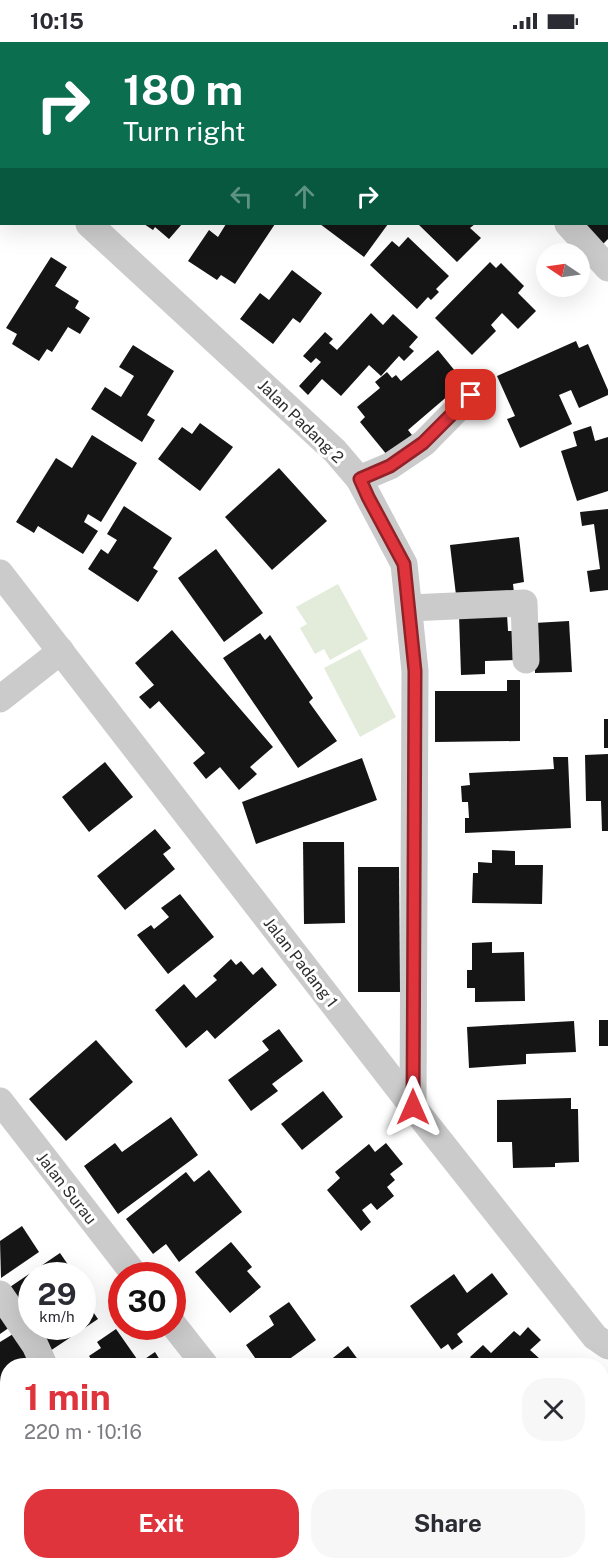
<!DOCTYPE html>
<meta charset="utf-8">
<style>
body{margin:0;font-family:"Public Sans",sans-serif;background:#f7f7f7;color:#2b2b33;height:100vh;display:flex;flex-direction:column;font-size:22px;white-space:nowrap}
*{box-sizing:border-box;margin:0}
p{font-size:20px;color:#7c7c81}
.icon{flex:none;width:33px;height:33px;fill:none;stroke:currentColor;stroke-width:2;stroke-linecap:round;stroke-linejoin:round}
.map{position:relative;flex:1;overflow:hidden}
.details{position:absolute;left:0px;top:1316px;width:609px;height:212px;display:flex;flex-direction:column;background:#fff;border-radius:24px 24px 0 0;box-shadow:0 6px 24px #0002}
.details>*{flex:none}
.hud{position:absolute;left:0px;top:0px;width:609px;height:183px;box-shadow:0 6px 24px #0002;background:#0b6e4f;color:#fff;overflow:hidden}
.needle{width:39px;rotate:283deg}
.tools{position:absolute;left:536px;top:201px;display:grid;gap:12px}
.tools a{display:grid;place-items:center;width:54px;height:54px;border-radius:50%;background:#fff;box-shadow:0 6px 24px #0002;font-size:30px}
.speed{position:absolute;left:18px;top:1220px;display:flex;gap:12px;font-size:30px;font-weight:700;text-align:center}
.speed>*{display:grid;place-content:center;width:78px;height:78px;border-radius:50%;background:#fff;box-shadow:0 6px 24px #0002;line-height:1}
.speed small{font-size:15px;font-weight:400}
.speed .limit{border:9px solid #d22;background:#fff;color:#111}
.pin{position:absolute;display:grid;place-items:center;width:51px;height:51px;color:#fff;margin:-26px;border-radius:12px;box-shadow:0 3px 9px #0006}
.me{position:absolute;width:66px;margin:-33px;rotate:0deg;stroke-linejoin:round;filter:drop-shadow(0 0 4px #0008)}
.turn{display:flex;align-items:center;gap:21px;height:126px;padding:0 24px;font-size:27px}
.turn .icon{width:78px;height:78px;stroke-width:2.5}
.turn b{display:block;font-size:42px;line-height:51px}
.lanes{display:flex;align-items:center;height:57px;padding:0 24px;background:#0003;justify-content:center;gap:30px;direction:ltr}
.lanes .off{opacity:.35}
.round{display:grid;place-items:center;flex:none;width:63px;height:63px;border-radius:24px;background:#f7f7f7}
.head{display:flex;align-items:center;justify-content:space-between;height:102px;padding:0 24px}
h1{font-size:36px;font-weight:700;line-height:45px;color:#e0343d}
.button{display:flex;gap:12px;margin-top:auto;padding:12px 24px}
.button a{flex:1;height:69px;border-radius:24px;background:#e0343d;color:#fff;font-size:24px;font-weight:700;line-height:69px;text-align:center}
.button a+a{background:#f7f7f7;color:#2b2b33}
.status{display:flex;justify-content:space-between;align-items:center;height:42px;padding:0 30px;background:#fff;direction:ltr}
.status svg{height:16px;fill:currentColor}
.map>svg:first-child{display:block}
.green{fill:#e3ebdb}
.building{fill:#151515}
.lines{fill:none;stroke-linecap:round;stroke-linejoin:round}
.minor{stroke:#cbcbcb;stroke-width:27}
.route-casing{stroke:#922228;stroke-width:15}
.route{stroke:#e0343d;stroke-width:10}
.labels{text-anchor:middle;stroke-width:6;stroke-linejoin:round;paint-order:stroke}
.street-label{font-size:16px;fill:#2e2e2e;stroke:#fff}
</style>
<div class="status"><b>10:15</b><svg viewBox="0 0 49 12"><path d="M0 12V9h3v3zM5 12V6h3v6zM10 12V3h3v9zM15 12V0h3v12zM26 1h20v11H26zM47 4h2v5h-2z"/></svg></div>
<div class="map">
<svg width="608" height="1526" viewBox="0 0 608 1526">
<rect width="100%" height="100%" fill="#fff"/>
<!-- green -->
<g class="green">
<path d="M338,542L368,597L330,618L324,607L315,612L300,586L307,582L296,565Z"/>
<path d="M360,607L396,675L360,695L324,626Z"/>
</g>
<!-- building -->
<g class="building">
<path d="M144,182H182L169,197L155,185L153,188Z"/>
<path d="M226,182H275L235,242L221,233L217,238L188,219L209,188L218,195Z"/>
<path d="M320,182H388L364,215Z"/>
<path d="M418,182H475L470,186L481,196L457,220Z"/>
<path d="M581,182H608V197L601,204Z"/>
<path d="M408,195L449,234L436,247L439,250L431,258L428,255L417,267L370,223L392,199L399,205Z"/>
<path d="M51,215L67,225L55,244L79,259L75,266L90,276L80,292L68,285L52,310L47,307L39,319L12,302L17,292L6,286Z"/>
<path d="M490,220L496,226L501,221L524,244L518,251L536,269L518,287L502,271L491,283L496,289L472,313L435,276Z"/>
<path d="M292,228L322,251L300,281L293,276L273,302L240,277L260,251L269,258Z"/>
<path d="M371,271L383,283L393,272L418,295L409,305L414,309L404,319L399,314L381,334L369,323L341,354L322,337L308,353L299,344L321,320L316,316L311,321L303,314L325,290L333,297L329,301L337,308Z"/>
<path d="M576,299L579,306L588,302L608,348V353L579,366L571,348L559,353L572,382L520,406L507,377L515,374L497,334Z"/>
<path d="M133,303L174,329L147,373L155,378L142,400L91,367L105,345L121,355L134,334L119,325Z"/>
<path d="M438,308L464,340L408,388L416,398L392,419L360,380L365,375L357,365L380,346L375,340L387,330L392,336L396,333L401,339Z"/>
<path d="M200,381L233,405L200,449L158,417L182,385L192,392Z"/>
<path d="M591,384L595,399L608,395V449L577,459L561,409L577,404L573,390Z"/>
<path d="M92,393L137,421L101,480L88,472L84,480L98,489L83,512L38,484L34,491L16,480L56,416L72,426Z"/>
<path d="M279,426L327,479L272,528L225,475Z"/>
<path d="M124,464L172,496L153,526L158,529L138,560L88,527L101,507L108,512L117,498L107,492Z"/>
<path d="M608,467V548L590,550L587,529L600,527L594,482L582,484L580,470Z"/>
<path d="M519,495L524,540L513,542L514,551L456,553L450,503Z"/>
<path d="M216,507L263,571L224,600L178,536Z"/>
<path d="M507,572L508,589H517L518,618L485,619V632L461,633L459,573Z"/>
<path d="M569,579L572,630L535,631L534,581Z"/>
<path d="M172,588L273,705L250,725L257,732L239,748L220,725L206,737L193,721L205,711L159,659L150,667L139,655L154,643L135,621Z"/>
<path d="M260,591L265,598L270,593L313,656L309,660L337,699L298,726L223,616Z"/>
<path d="M507,638H520V699L435,700V649H507Z"/>
<rect x="604" y="677" width="4" height="29"/>
<path d="M608,712V789H602L601,759H586L585,713Z"/>
<path d="M553,715H568L571,786L465,791V776H469L468,760H462L461,744L470,743L469,731L554,727Z"/>
<path d="M362,716L377,758L256,802L242,760Z"/>
<path d="M105,720L133,755L89,790L62,755Z"/>
<path d="M155,787L171,806L163,812L175,827L125,868L97,834Z"/>
<path d="M303,800H344L345,881L304,882Z"/>
<path d="M492,808L515,809V823H543L542,862L472,861L473,831H478V820L492,821Z"/>
<path d="M358,825H399L400,950H358Z"/>
<path d="M180,852L214,895L168,932L137,893L151,883L154,887L169,875L161,866Z"/>
<path d="M492,900V911L524,910L525,959L475,960V946H467V928H472V901Z"/>
<path d="M231,917L236,923L241,919L253,933L262,925L277,943L215,997L207,988L186,1006L155,968L184,942L196,956L217,938L213,934Z"/>
<rect x="599" y="978" width="9" height="26"/>
<path d="M574,979L576,1010L526,1012V1022L469,1026L467,985Z"/>
<path d="M279,987L303,1019L272,1042L278,1049L251,1069L228,1038L269,1008L262,999Z"/>
<path d="M96,998L133,1040L66,1099L29,1057Z"/>
<path d="M323,1049L343,1075L302,1108L281,1082Z"/>
<path d="M571,1056V1067H578L579,1120L555,1121V1125L513,1126L512,1100H497V1058Z"/>
<path d="M171,1075L198,1113L118,1172L84,1124L115,1101L122,1110Z"/>
<path d="M386,1101L403,1122L390,1132L395,1138L387,1145L394,1154L377,1168L371,1161L362,1168L371,1180L361,1189L327,1148L340,1136L335,1130L369,1102L375,1110Z"/>
<path d="M209,1128L242,1170L179,1220L166,1202L153,1212L126,1177L186,1130L194,1140Z"/>
<path d="M22,1184L39,1210L1,1236L0,1199Z"/>
<path d="M231,1200L252,1225L247,1229L261,1245L230,1271L195,1230Z"/>
<path d="M60,1211L75,1233H32V1272L27,1275L7,1247Z"/>
<path d="M492,1231L508,1252L457,1292L463,1300L452,1308L448,1302L441,1307L410,1264L454,1232L467,1251Z"/>
<path d="M82,1254L98,1277L50,1309L33,1284H82Z"/>
<path d="M289,1260L316,1298L281,1323H260L246,1303L274,1283L269,1274Z"/>
<path d="M0,1269L10,1285L0,1292Z"/>
<path d="M528,1285L541,1298L530,1308L540,1317L534,1323H477L470,1315L483,1303L491,1311L514,1289L520,1294Z"/>
<path d="M116,1287L137,1317L128,1323H95L89,1314L101,1306L97,1300Z"/>
<path d="M13,1292L33,1323H8V1348L4,1351L0,1345V1300Z"/>
<path d="M348,1304L362,1323H324Z"/>
<path d="M155,1310L163,1323H136Z"/>
<path d="M0,1368L8,1369V1401L0,1400Z"/>
<path d="M0,1405L8,1406V1445L0,1444Z"/>
<path d="M602,1504H608V1526H575V1520H602Z"/>
<path d="M128,1520H177L175,1526H126Z"/>
<path d="M256,1520H324L308,1526H268L257,1524Z"/>
<path d="M427,1520H477L469,1526H432Z"/>
<rect x="524" y="1520" width="34" height="6"/>
</g>
<g class="lines">
<!-- minor -->
<g class="minor">
<path d="M366,0L367,2"/>
<path d="M26,2L27,0"/>
<path d="M0,38L2,36"/>
<path d="M0,100L2,101"/>
<path d="M89,182L335,409L359,437L404,522L415,629L413,1065"/>
<path d="M568,182L608,226"/>
<path d="M359,437L390,424L424,401L471,353"/>
<path d="M0,531L413,1065L595,1295L608,1304"/>
<path d="M409,566L524,561L526,618"/>
<path d="M0,657L61,609"/>
<path d="M0,1059L135,1233"/>
<path d="M0,1252L35,1303L44,1323"/>
<path d="M172,1281L205,1323"/>
<path d="M357,1520L361,1526"/>
<path d="M44,1526L45,1520"/>
</g>
</g>
<g class="lines">
<defs>
<path id="route" d="M413,1065L415,629L404,522L368,455L360,437L390,424L423,401L471,353"/>
</defs>
<!-- route casing -->
<use href="#route" class="route-casing"/>
<!-- route -->
<use href="#route" class="route"/>
</g>
<g class="labels">
<!-- street labels -->
<g class="street-label">
<text transform="translate(301 379) rotate(44)" y="6">Jalan Padang 2</text>
<text transform="translate(301 920) rotate(52)" y="6">Jalan Padang 1</text>
<text transform="translate(67 1146) rotate(52)" y="6">Jalan Surau</text>
</g>
</g>
</svg>
<div class="tools">
<a><svg class="needle" viewBox="-14 -14 28 28"><path d="M0-13l5 13h-10z" fill="#e53935"/><path d="M0 13l5-13h-10z" fill="#7c7c81"/></svg></a>
</div>
<div class="speed"><div>29<small>km/h</small></div><div class="limit">30</div></div>
<div class="pin" style="left:471px;top:353px;background:#d93025"><svg class="icon" aria-label="arrive" viewBox="0 0 24 24"><path d="M6 21V4h12l-3 4 3 4H6"/></svg></div>
<svg class="me" style="left:413px;top:1065px" viewBox="-20 -20 40 40"><path d="M0-17L14 15 0 8-14 15z" fill="#e0343d" stroke="#fff" stroke-width="4"/></svg>
<div class="hud">
<div class="turn"><svg class="icon" aria-label="right" viewBox="0 0 24 24"><path d="M7 20v-9h11M14 6l5 5-5 5"/></svg><div><b>180 m</b>Turn right</div></div>
<div class="lanes"><svg class="icon off" aria-label="left" viewBox="0 0 24 24"><path d="M17 20v-9H6M10 6l-5 5 5 5"/></svg><svg class="icon off" aria-label="ahead" viewBox="0 0 24 24"><path d="M12 20V5M6 11l6-6 6 6"/></svg><svg class="icon" aria-label="right" viewBox="0 0 24 24"><path d="M7 20v-9h11M14 6l5 5-5 5"/></svg></div>
</div>
<section class="details">
<div class="head"><div><h1>1 min</h1><p>220 m · 10:16</p></div><a class="round"><svg class="icon" aria-label="close" viewBox="0 0 24 24"><path d="M6 6l12 12M18 6L6 18"/></svg></a></div>
<div class="button"><a>Exit</a><a>Share</a></div>
</section>
</div>
